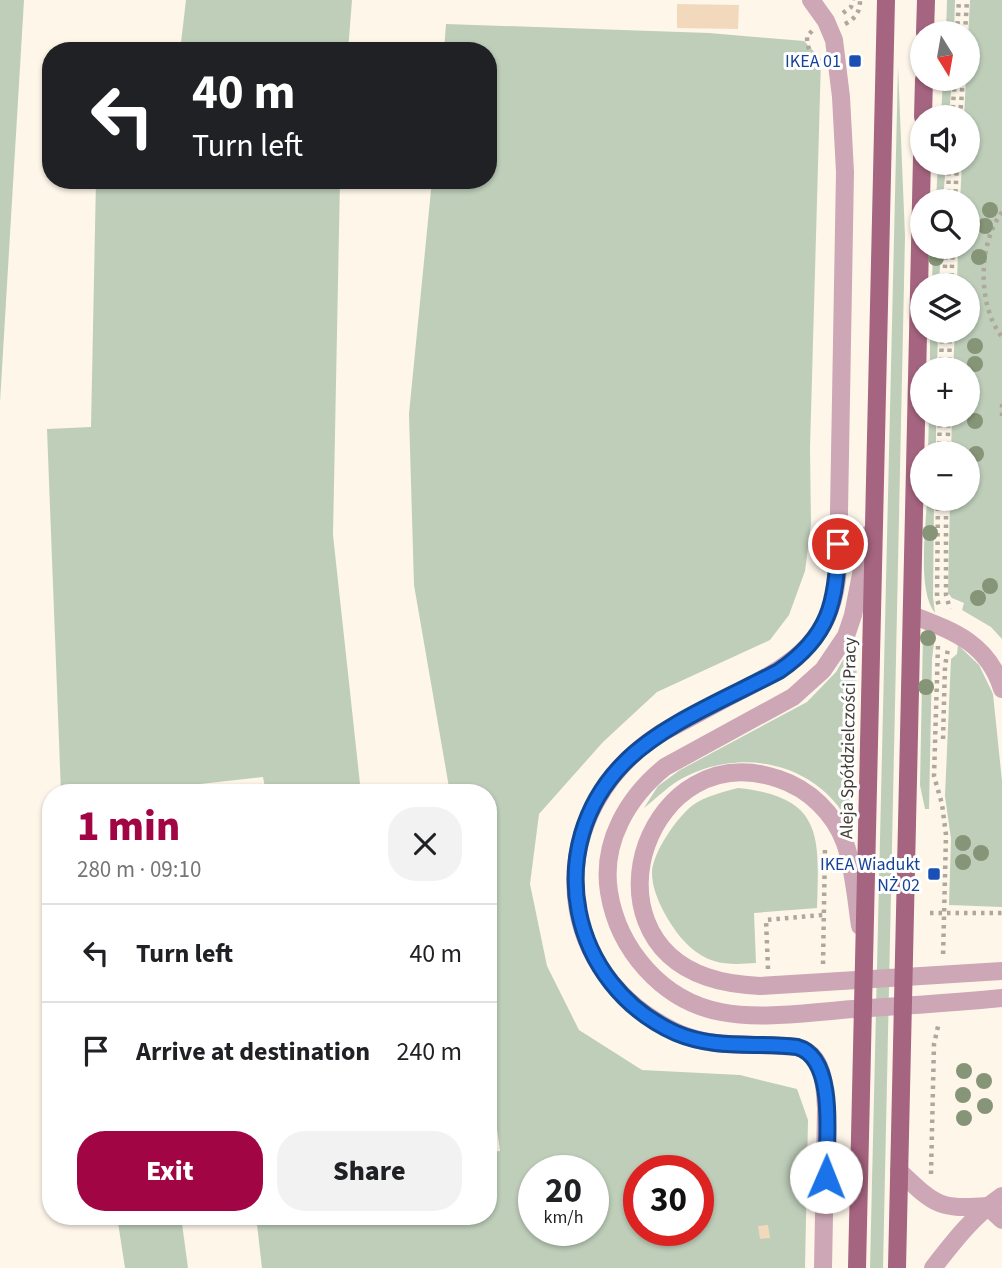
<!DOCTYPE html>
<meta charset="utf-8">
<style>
body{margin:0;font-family:"Source Sans 3",sans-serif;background:#f2f2f2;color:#202124;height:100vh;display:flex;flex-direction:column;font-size:26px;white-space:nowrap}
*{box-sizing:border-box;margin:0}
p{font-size:23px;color:#757577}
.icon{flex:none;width:38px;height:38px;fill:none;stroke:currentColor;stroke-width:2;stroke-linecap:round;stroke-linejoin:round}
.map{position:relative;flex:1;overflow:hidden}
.drawer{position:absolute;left:42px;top:784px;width:455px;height:441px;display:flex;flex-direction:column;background:#fff;border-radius:28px;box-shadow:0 2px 5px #0004}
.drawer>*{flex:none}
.top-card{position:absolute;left:42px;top:42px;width:455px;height:147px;border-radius:28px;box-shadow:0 2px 5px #0004;background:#202124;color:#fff;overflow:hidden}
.needle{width:46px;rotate:169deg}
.fabs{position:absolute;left:910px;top:21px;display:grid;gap:14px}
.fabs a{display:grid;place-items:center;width:70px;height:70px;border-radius:50%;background:#fff;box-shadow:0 2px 5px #0004;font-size:35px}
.speed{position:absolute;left:518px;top:1155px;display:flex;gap:14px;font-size:35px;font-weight:700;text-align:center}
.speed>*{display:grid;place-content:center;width:91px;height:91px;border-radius:50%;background:#fff;box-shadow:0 2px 5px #0004;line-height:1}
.speed small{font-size:18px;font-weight:400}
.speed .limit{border:10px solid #d22;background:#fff;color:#111}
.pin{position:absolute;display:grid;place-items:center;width:60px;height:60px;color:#fff;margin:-30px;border:4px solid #fff;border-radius:50%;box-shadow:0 2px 7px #0007}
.me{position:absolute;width:77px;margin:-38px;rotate:1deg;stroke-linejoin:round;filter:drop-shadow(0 0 5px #0008)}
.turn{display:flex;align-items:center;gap:24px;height:147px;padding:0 35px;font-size:32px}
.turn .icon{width:91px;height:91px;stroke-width:2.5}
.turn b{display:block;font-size:49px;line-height:60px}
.round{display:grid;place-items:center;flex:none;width:74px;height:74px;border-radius:28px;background:#f2f2f2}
.overview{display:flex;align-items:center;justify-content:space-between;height:119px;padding:0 35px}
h1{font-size:42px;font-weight:800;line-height:52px;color:#a10543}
.button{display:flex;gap:14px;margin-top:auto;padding:14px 35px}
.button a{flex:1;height:80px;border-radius:28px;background:#a10543;color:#fff;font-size:28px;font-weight:800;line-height:80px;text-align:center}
.button a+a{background:#f2f2f2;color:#202124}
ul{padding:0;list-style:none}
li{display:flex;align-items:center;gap:21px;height:98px;padding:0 35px;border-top:2px solid #e0e0e0}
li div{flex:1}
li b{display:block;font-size:26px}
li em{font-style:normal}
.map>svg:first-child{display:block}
.green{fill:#beceb9;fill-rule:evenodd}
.building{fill:#f2d9bc}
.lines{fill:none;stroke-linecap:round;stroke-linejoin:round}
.path{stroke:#aea79c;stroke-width:4.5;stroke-dasharray:3.5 5;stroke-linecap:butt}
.minor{stroke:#cda7b6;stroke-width:18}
.major{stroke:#a5647f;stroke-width:18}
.tree{fill:#869477}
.route-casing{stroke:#114b97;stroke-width:18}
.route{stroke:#1a73e8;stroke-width:12}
.transit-dot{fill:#1a4fb4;stroke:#fff;stroke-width:2.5}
.labels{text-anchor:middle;stroke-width:6;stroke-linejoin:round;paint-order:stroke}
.transit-label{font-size:18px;fill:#164399;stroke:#fff;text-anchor:end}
.street-label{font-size:18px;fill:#413c33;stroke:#fff}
</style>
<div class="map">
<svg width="1002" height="1268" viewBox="0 0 1002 1268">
<rect width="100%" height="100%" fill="#fef6e9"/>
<!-- green -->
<g class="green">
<path d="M0,0H24L0,402Z"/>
<path d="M186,0H352L348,51H180Z"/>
<path d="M947,0H955L954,33H946Z"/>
<path d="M970,0H1002V639L991,627L962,610L964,603L952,598L948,593L950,499H968V453H951L952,415H968V369H953L955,331H968V285H957L958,247H968V201H960L962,163H968V117H964Z"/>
<path d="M446,24L709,33L804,41L821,59L810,448L811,525L805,571L789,615L770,640L657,692L603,742L539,814L530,884L547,966L579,1030L642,1070L740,1075L797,1089L808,1120L805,1268H262L256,1216H488V1152L500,1151L488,1065V793H450L414,585L409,414L432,180H488V51H444ZM534,1171H593V1230H534ZM639,1171H698V1230H639Z"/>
<path d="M898,67L905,236L883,1268H870Z"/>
<path d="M943,79H952L949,117H941Z"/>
<path d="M938,163H946L943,201H936Z"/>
<path d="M96,180H340L333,535L361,793H266L263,777L182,786L183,793H61L47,429L91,427Z"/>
<path d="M933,247H941L939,285H932Z"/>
<path d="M930,331H938L937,369H930Z"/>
<path d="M929,415H936V453H928Z"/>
<path d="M927,499H934L933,597L935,613C917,591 926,528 927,499Z"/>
<path d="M927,631L935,635L932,659L929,809H925L920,785L923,633Z"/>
<path d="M855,639L857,657L852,835C848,826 844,814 838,806C802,760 738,751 687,776C671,783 657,798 644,808L658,786L680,770L807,702L836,672Z"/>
<path d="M958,645L979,665L993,694L1002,781V907L949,905L951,839L945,796L951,659L957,654Z"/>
<path d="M738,788C824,797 819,837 817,908L754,913L756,963C742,964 727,965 714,961C697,956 682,941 673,927C663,912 652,891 652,873C652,853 678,816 693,805C706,796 723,792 738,788Z"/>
<path d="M117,1216H181L188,1268H125Z"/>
</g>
<!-- building -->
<g class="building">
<path d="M677,4L739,5L738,29L677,28Z"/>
<path d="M768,1225L770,1238L760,1239L758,1226Z"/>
</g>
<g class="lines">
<!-- path -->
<g class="path">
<path d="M843,13L851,7L853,0"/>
<path d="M845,24C856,18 860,12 860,0"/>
<path d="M812,31L807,36C807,45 809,55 818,58"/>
<path d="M957,33L959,0"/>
<path d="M965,33L967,0"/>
<path d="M952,117L955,79"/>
<path d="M960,117L963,79"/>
<path d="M948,201L949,163"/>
<path d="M955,201L957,163"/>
<path d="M1002,212C978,244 977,305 1002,337"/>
<path d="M944,285L946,247"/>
<path d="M951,285L953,247"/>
<path d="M941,369L942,331"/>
<path d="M949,369L950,331"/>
<path d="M1002,404V417"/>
<path d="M939,453L940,415"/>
<path d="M947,453L949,415"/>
<path d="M938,499L937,599L939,606"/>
<path d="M946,499V595L950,609"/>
<path d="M938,646L934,776L942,804L946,835L943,958"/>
<path d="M943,739L945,666L948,649"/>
<path d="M930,913H1002"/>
<path d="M823,964L825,847"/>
<path d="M768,969L766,920L823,915"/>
<path d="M931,1174L934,1044L939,1022"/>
</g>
<!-- minor -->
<g class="minor">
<path d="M811,0L826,21L834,40L841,97L845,172L838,568C834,637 798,661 742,690C715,704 688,719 661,733C545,808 545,966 672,1030C712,1051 754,1042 797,1047C824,1054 825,1086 826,1109L823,1268"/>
<path d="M869,534L853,615L846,636L823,670L793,697L665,767C628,797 601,842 609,892C618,949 662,1001 721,1012C760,1020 814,1012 854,1009C903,1006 953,1003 1002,998"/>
<path d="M912,615C953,631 988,643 1002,689"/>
<path d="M860,926C856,899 854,869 845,843C834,813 809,789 779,779C649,734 580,933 707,977C724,983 742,985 760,986L1002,971"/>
<path d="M899,1171C934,1204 938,1210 987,1206L1002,1220"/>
<path d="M933,1268C954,1241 974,1215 1002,1196"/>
</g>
<!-- major -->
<g class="major">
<path d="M925,33L926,0"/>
<path d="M923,117L924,79"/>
<path d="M857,1268L886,0"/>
<path d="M897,1268L922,157"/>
</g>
</g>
<!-- trees -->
<g class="tree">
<circle cx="990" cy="210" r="8"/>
<circle cx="985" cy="226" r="8"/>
<circle cx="979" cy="257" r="8"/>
<circle cx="936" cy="258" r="8"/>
<circle cx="975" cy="346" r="8"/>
<circle cx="975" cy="364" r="8"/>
<circle cx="975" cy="421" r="8"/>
<circle cx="976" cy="454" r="8"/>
<circle cx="930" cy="533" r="8"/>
<circle cx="990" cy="586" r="8"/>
<circle cx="978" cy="598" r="8"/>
<circle cx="928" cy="638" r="8"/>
<circle cx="926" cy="687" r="8"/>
<circle cx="963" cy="843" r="8"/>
<circle cx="981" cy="853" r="8"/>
<circle cx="963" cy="862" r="8"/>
<circle cx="964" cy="1071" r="8"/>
<circle cx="984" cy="1081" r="8"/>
<circle cx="963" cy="1095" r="8"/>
<circle cx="985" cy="1106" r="8"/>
<circle cx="964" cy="1118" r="8"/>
</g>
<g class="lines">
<defs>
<path id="route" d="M826,1177C826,1144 838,1058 797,1047C756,1042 716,1050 676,1033C569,985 541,847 624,763C662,724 730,697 779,671C829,637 837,602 838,544"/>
</defs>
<!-- route casing -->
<use href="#route" class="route-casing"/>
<!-- route -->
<use href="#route" class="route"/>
</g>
<!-- markers -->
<g class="transit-dot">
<rect x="848" y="54" width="14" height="14" rx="3.5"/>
<rect x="927" y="867" width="14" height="14" rx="3.5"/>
</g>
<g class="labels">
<!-- transit labels -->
<g class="transit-label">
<text x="841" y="67">IKEA 01</text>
<text x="920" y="870">IKEA Wiadukt<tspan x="920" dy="21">NŻ 02</tspan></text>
</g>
<!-- street labels -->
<g class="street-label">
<text transform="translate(848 738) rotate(-89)" y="6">Aleja Spółdzielczości Pracy</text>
</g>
</g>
</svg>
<div class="fabs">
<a><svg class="needle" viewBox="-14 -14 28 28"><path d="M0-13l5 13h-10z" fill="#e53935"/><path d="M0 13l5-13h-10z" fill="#757577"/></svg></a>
<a><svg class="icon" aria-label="sound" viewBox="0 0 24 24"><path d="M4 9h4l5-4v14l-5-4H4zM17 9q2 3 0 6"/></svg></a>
<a><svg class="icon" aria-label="search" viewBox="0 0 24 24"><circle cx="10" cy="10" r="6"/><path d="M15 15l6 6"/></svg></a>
<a><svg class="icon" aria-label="layers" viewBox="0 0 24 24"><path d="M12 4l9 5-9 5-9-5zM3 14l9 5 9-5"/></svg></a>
<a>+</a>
<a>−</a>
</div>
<div class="speed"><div>20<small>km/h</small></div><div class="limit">30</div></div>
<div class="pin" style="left:838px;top:544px;background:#d93025"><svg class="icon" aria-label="arrive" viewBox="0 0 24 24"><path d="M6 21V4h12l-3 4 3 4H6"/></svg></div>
<svg class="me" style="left:826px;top:1177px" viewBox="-20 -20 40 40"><circle r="19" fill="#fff"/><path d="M0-13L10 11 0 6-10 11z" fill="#1a73e8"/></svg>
<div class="top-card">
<div class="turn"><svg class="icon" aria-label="left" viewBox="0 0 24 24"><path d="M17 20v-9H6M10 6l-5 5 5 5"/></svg><div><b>40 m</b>Turn left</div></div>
</div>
<section class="drawer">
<div class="overview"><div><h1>1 min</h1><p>280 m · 09:10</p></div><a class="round"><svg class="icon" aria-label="close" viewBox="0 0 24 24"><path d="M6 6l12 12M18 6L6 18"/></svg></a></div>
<ul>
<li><svg class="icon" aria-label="left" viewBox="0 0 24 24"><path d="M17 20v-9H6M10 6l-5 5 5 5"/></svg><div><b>Turn left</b></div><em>40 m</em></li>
<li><svg class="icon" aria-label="arrive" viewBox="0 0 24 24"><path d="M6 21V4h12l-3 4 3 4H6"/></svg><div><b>Arrive at destination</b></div><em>240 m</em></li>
</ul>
<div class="button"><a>Exit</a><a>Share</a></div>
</section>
</div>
